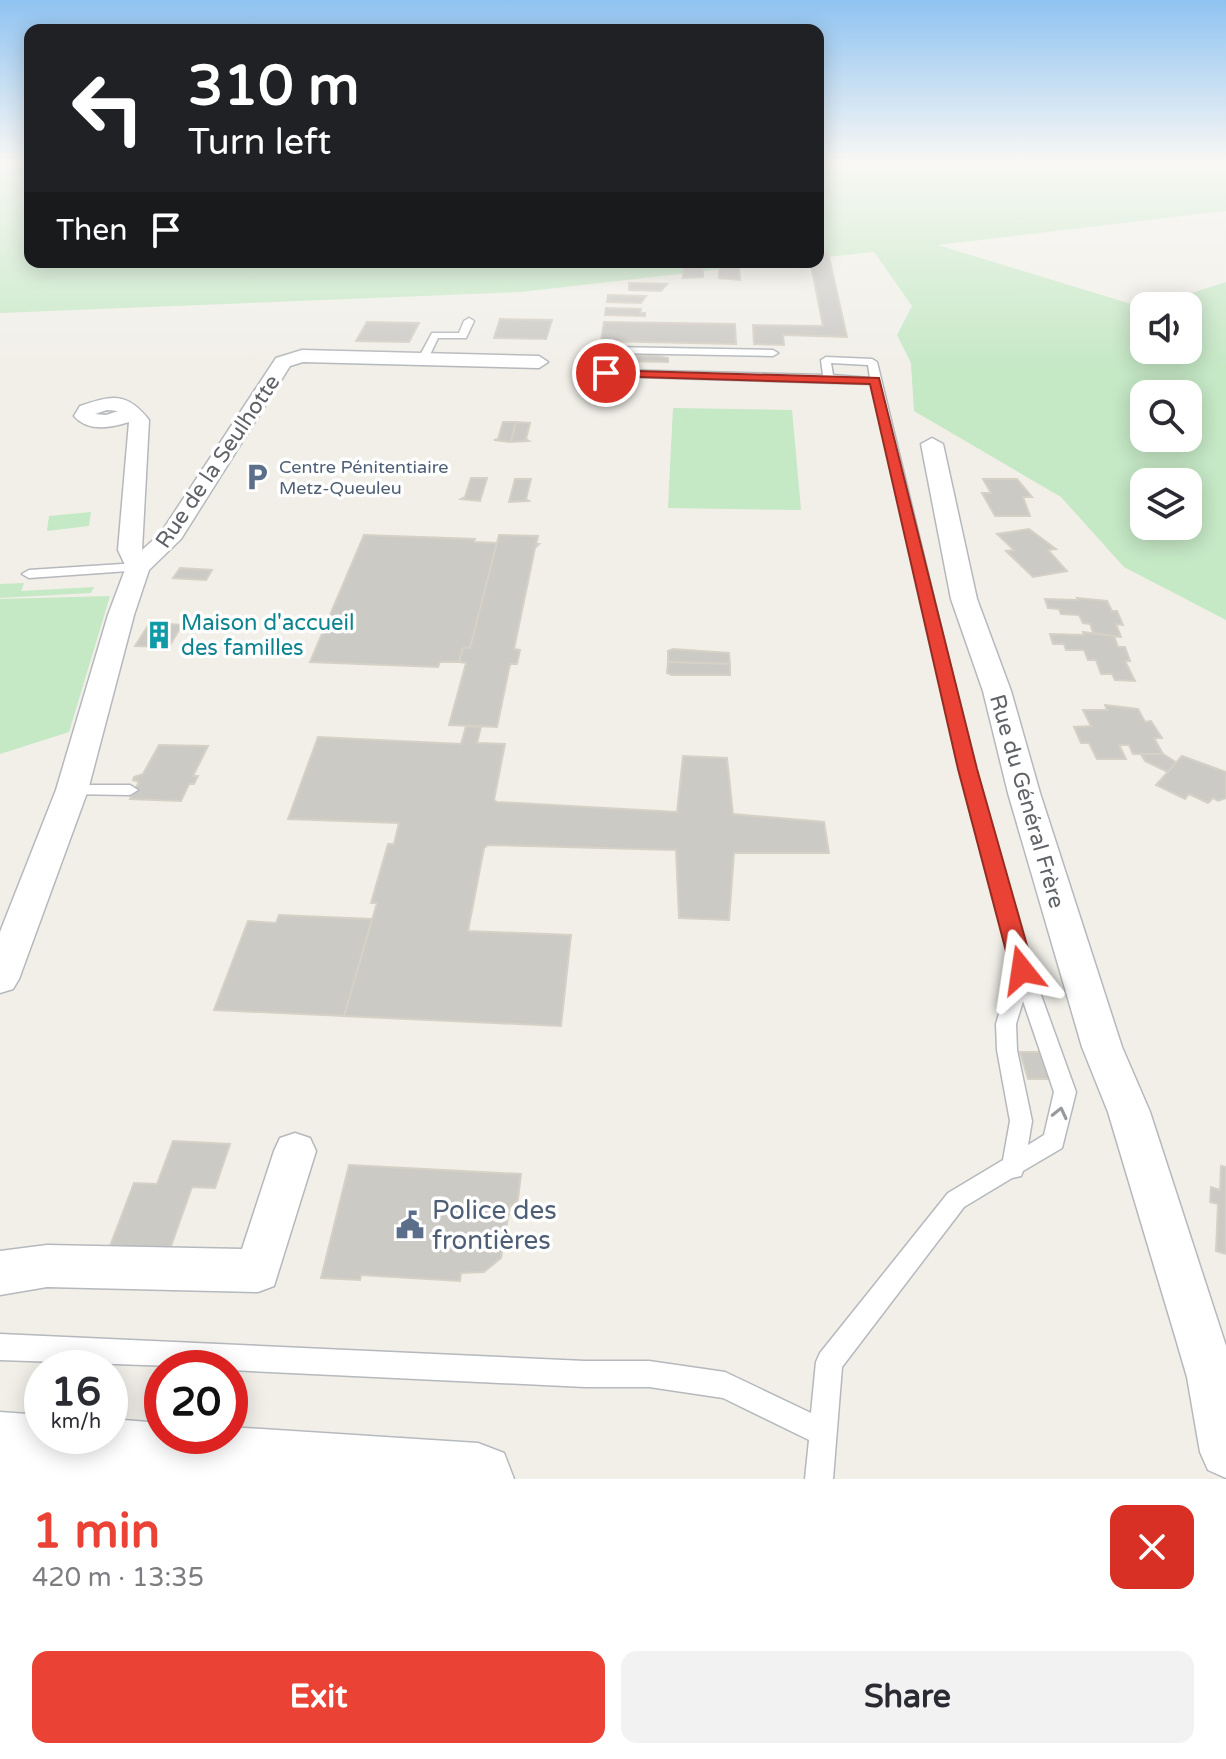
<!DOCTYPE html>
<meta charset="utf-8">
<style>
body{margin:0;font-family:"Varela Round",sans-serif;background:#f2f2f3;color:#2b2b33;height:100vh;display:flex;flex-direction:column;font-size:30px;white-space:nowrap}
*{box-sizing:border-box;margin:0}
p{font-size:26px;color:#7c7c81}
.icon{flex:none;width:44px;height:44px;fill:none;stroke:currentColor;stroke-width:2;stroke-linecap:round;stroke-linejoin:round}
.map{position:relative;height:1479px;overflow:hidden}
.drawer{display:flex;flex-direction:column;background:#fff;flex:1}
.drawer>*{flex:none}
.banner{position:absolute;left:24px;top:24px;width:800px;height:244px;border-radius:16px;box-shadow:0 4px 20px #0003;background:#202124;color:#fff;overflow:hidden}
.fabs{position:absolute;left:1130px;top:292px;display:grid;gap:16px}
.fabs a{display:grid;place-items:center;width:72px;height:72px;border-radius:16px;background:#fff;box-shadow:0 4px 20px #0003;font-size:40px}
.speed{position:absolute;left:24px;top:1350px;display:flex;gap:16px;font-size:40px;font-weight:700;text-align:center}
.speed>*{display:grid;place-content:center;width:104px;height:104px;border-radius:50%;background:#fff;box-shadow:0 4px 20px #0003;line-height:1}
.speed small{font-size:20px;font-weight:400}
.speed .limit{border:12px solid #d22;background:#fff;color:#111}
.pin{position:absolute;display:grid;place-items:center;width:68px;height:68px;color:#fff;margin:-34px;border:4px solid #fff;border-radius:50%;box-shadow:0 2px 8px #0007}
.me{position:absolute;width:88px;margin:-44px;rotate:345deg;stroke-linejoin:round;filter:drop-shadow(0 0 6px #0008)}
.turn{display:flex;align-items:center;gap:28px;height:168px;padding:0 32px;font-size:36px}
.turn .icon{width:104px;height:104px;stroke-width:2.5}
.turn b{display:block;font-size:56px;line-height:68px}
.then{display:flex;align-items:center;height:76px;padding:0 32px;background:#0003;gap:16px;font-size:30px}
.round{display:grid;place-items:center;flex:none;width:84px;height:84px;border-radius:16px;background:#f2f2f3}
.head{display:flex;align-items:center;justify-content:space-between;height:136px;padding:0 32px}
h1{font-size:48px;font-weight:700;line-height:60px;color:#ea4335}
.cta{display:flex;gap:16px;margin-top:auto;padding:16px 32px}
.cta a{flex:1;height:92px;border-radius:16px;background:#ea4335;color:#fff;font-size:32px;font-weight:700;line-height:92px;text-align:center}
.cta a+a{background:#f2f2f3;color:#2b2b33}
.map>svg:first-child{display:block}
.green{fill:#c5e8c5;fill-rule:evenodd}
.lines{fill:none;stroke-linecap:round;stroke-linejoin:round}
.stream{stroke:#aadaff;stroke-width:4}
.building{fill:#cccac5;stroke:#d6d1c6;stroke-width:2}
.lane-casing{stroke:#b5b8bc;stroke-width:3}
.street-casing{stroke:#b5b8bc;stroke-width:3}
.secondary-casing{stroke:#b6babf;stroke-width:3}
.lane{fill:#fff;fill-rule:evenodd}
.street{fill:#fff;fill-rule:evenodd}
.secondary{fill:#fff;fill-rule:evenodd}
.oneway{stroke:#979a9d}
.route{fill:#ea4335;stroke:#982c22;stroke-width:2}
.labels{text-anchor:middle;stroke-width:7;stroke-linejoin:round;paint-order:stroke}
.far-service-label{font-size:18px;fill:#4e5e75;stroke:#fff;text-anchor:start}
.street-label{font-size:22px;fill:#5f6368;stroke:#fff}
.culture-label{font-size:22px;fill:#0d838f;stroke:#fff;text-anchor:start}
.near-service-label{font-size:26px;fill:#4e5e75;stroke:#fff;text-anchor:start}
</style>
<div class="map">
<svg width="1226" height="1479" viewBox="0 0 1226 1479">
<rect width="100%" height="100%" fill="#f1efe8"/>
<!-- green -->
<g class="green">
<path d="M0,161H30V262H784L521,292L0,313Z"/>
<path d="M818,161H1226V211L938,245L1144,308V350H1188V306H1151L1226,282V620L1124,567L1061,497L914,411L911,363L897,335L912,306L874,252L818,258ZM1144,394H1188V438H1144ZM1144,482H1188V526H1144Z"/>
<path d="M673,408L792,410L801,510L668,508Z"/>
<path d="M91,512L89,526L47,531L49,516Z"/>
<path d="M24,583L21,591L94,587L91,593L0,598V584Z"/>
<path d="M110,596L69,732L0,754V599Z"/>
</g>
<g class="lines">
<!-- stream -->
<path class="stream" d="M0,174L30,168"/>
</g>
<!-- building -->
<g class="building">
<path d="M818,252H828L847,337L783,335L784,345L754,344L753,325L823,326L811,265L818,262Z"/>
<path d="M684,266H703V277L683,278Z"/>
<path d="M719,267H739L740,280L719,278Z"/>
<path d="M629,283L667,284L661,291L629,290Z"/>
<path d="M608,295L646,296L641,303L607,302Z"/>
<path d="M606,308L641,309L640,313H645V316L605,315Z"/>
<path d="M500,319L552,320L546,339L494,338Z"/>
<path d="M367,322L419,323L409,342L356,341Z"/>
<path d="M604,322L735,324L736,344L601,341Z"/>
<path d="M623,355L657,356L668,358V362L622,361Z"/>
<path d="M503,422H516L511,442L494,440L498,439Z"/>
<path d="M516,422L530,423L526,439L529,441L511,442Z"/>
<path d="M471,478H487L480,501L461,499L465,497Z"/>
<path d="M515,479H531L526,499L529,501L509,502Z"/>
<path d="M983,479H1017L1032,497H1023L1030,516H995L982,493H991Z"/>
<path d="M1029,529L1056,549L1048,550L1067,571L1033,577L1006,551L1014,550L997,534Z"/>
<path d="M364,535L475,539L474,542L497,543L470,648H463L459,662H440L438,667L310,662Z"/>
<path d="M499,535L538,536L536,544H539L535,548L514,649L520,650L517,664H510L497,727L449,725L466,663L459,662L463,648H470Z"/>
<path d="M180,568L212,570L206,580L173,578Z"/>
<path d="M1077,598L1107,601L1112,611H1117L1123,625L1116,624L1121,637L1094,635L1090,624L1083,623L1079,615L1061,614L1059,609L1048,608L1045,599L1078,600Z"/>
<path d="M149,624H168L182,625L169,647L135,646Z"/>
<path d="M1083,632L1114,636L1118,647H1125L1130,661H1125L1135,681L1115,680L1112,674H1101L1096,660H1088L1084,650H1066L1064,644H1053L1050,634L1084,635Z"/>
<path d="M673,649L729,653L730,664L668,662V651Z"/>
<path d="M668,662L730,664V675H672L667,673Z"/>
<path d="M1105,705L1138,709L1145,722L1151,721L1162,738H1154L1163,754H1133L1129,745H1119L1126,759H1097L1089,743H1081L1074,727L1091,726L1083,710H1107Z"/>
<path d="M466,726L481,727L477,743L505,744L494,800L497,802L677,812L683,756L727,758L733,814L824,822L829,853H734L729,920L679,918L676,850L488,845L484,848L468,931L571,935L561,1026L344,1016L377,903H371L388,844H394L399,823L288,819L318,737L461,744Z"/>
<path d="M159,745L208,746L193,776H198L194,784H189L181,801L130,799L139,782L133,780L134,777L143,774Z"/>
<path d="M1141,754H1163L1177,763L1168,772L1145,761Z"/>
<path d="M1182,756L1226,772V798L1218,801L1213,798L1208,803L1189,794L1185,799L1156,785Z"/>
<path d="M279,915L372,919L344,1016L214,1010L248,921L276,923Z"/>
<path d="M1020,1052H1041L1050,1079H1028Z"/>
<path d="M173,1141L230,1144L215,1188L192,1187L170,1249L110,1246L134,1183L157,1184Z"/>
<path d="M349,1165L521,1174L517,1207L510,1206L501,1258L484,1272L461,1273L460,1281L361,1275L360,1280L321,1278Z"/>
<path d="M1221,1166L1226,1167V1254L1216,1251L1218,1204L1210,1202L1211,1187L1220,1190Z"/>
</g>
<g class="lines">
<defs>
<g id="lane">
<path d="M469,318L474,321L466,338H438L427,361H419L418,359L432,333H459L464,321Z"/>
<path d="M610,347L773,350L778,353L773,356L614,353L612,370L823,375L821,360L826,357L872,359L877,362L975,769L1032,970L1076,1092L1062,1148L1023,1171L1021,1176L1012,1178L964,1207L842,1367L833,1479H805L809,1440L723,1398L649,1387H585L230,1370V1368L0,1360V1334L585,1361H649L725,1372L811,1413L816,1362L820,1353L948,1193L1003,1160L1010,1121L997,1050L996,1024L1012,970L959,769L872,384L606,376L601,373L605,350ZM831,363L868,365L870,378L833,375ZM1023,1001L1054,1092L1044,1135L1028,1145L1032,1121L1017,1050L1016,1024Z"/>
<path d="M138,563L143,564V570L29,578L22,574L29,570Z"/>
<path d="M72,785H130L138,790L130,795L66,794L64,790L66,786Z"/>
</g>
<g id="street">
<path d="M302,350L539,356L548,362L539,368L303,362L290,366L181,539L149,570L134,615L88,790L19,979L13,989L0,993V932L56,790L108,615L126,567L118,550L129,422C110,428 88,432 74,416L80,406C113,395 127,392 149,420L142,550L160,534L276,358ZM107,410L118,411L106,415L95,414Z"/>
<path d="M932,438L943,444L977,599L1011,691L1040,793L1122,1047L1150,1112L1226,1346V1478L1208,1470L1200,1452L1187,1377L1175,1336L1108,1112L1082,1047L1008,793L983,691L951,599L921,444Z"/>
<path d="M295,1133L310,1138L316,1151L274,1286L258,1292L47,1287L0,1295V1251L47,1245L242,1249L274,1151L280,1138Z"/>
</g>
<path id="secondary" d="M0,1412L42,1415V1436H110V1419L162,1423V1436H230V1427L478,1443L504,1453L514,1479H0Z"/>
</defs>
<!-- lane casing -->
<use href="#lane" class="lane-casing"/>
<!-- street casing -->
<use href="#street" class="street-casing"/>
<!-- secondary casing -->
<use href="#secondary" class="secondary-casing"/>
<!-- lane -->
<use href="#lane" class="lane"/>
<!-- street -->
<use href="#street" class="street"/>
<!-- secondary -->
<use href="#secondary" class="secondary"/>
</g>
<!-- one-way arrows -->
<defs><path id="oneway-chevron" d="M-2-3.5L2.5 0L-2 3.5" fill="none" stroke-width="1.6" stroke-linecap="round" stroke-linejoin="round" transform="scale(2)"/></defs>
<use class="oneway" href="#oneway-chevron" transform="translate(1060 1113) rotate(-77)"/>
<!-- sky -->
<linearGradient id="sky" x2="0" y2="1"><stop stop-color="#8fc3f1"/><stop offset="0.44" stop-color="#f9f8f5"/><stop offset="1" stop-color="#f9f8f5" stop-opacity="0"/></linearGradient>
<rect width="1226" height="368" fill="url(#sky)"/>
<!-- route -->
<path class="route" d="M602,370L879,378L977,769L1034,970L1030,976L1022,978L1015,976L1011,970L958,769L870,384L606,376L602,375Z"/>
<!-- icons -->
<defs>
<symbol id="parking-bare" viewBox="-9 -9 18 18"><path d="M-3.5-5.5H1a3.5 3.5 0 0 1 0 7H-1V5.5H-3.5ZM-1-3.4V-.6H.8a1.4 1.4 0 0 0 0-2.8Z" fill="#5c6f8a" stroke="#fff" stroke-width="2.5" paint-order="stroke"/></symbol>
<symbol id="building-bare" viewBox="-9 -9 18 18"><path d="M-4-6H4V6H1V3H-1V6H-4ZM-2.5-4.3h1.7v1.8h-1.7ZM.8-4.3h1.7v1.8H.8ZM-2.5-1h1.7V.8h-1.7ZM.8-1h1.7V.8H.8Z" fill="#0f9aa8" stroke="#fff" stroke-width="2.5" paint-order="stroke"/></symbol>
<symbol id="civic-bare" viewBox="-9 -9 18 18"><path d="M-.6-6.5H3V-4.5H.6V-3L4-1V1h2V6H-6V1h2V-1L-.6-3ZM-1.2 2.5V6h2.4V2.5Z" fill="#5c6f8a" stroke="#fff" stroke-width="2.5" paint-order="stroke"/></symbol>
</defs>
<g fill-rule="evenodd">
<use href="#parking-bare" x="237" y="457" width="40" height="40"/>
<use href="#building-bare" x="139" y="615" width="40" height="40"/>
<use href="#civic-bare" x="390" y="1205" width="40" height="40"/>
</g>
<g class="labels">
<!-- far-service labels -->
<g class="far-service-label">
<text x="279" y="473">Centre Pénitentiaire<tspan x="279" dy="21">Metz-Queuleu</tspan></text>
</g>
<!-- street labels -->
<g class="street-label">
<text transform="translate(217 461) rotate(-56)" y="8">Rue de la Seulhotte</text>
<text transform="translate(1028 801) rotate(74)" y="8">Rue du Général Frère</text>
</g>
<!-- culture labels -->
<g class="culture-label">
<text x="181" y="630">Maison d'accueil<tspan x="181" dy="25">des familles</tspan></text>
</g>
<!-- near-service labels -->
<g class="near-service-label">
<text x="432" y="1219">Police des<tspan x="432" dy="30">frontières</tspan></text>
</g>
</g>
</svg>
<div class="fabs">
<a><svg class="icon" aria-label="sound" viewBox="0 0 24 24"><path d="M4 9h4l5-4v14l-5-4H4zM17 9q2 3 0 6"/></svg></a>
<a><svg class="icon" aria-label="search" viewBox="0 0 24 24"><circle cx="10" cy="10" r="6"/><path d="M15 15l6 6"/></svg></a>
<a><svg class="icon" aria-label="layers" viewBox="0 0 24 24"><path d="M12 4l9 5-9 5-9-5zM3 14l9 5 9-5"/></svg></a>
</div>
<div class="speed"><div>16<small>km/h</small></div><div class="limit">20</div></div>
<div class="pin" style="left:606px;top:373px;background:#d93025"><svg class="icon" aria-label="arrive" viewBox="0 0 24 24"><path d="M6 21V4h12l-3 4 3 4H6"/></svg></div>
<svg class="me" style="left:1022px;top:970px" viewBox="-20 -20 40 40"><path d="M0-17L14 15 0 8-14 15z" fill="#ea4335" stroke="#fff" stroke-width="4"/></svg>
<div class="banner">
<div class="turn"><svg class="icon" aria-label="left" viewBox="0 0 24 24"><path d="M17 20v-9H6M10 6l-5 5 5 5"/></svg><div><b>310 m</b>Turn left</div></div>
<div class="then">Then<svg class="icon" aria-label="arrive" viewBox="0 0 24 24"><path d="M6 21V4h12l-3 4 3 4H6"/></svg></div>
</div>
</div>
<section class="drawer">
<div class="head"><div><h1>1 min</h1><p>420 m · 13:35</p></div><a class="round" style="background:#d93025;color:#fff"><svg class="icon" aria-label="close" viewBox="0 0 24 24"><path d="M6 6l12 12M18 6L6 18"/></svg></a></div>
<div class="cta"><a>Exit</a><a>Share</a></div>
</section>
